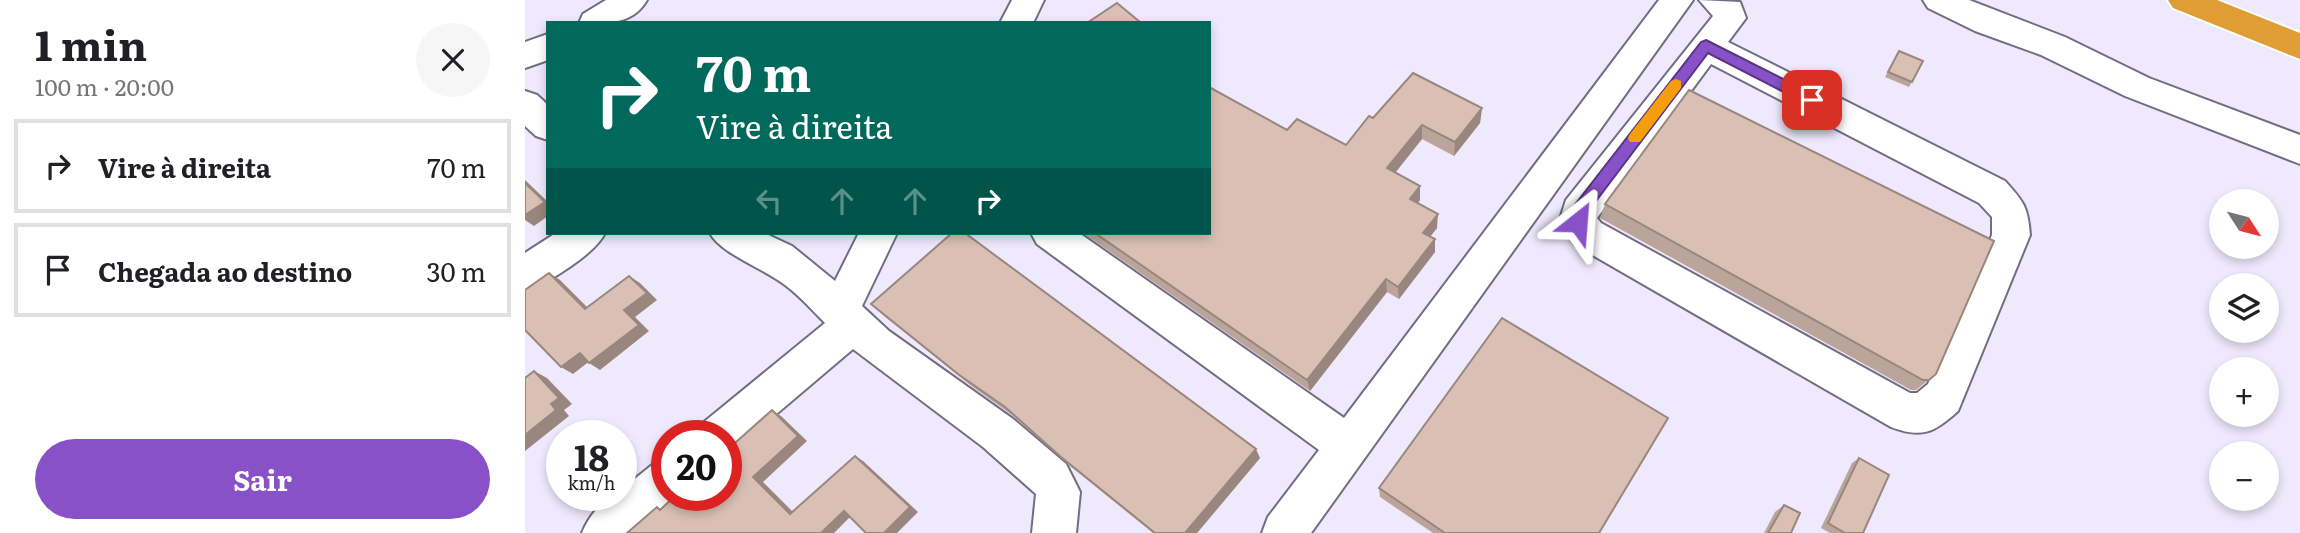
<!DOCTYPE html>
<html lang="pt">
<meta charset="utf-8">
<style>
body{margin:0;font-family:Literata,serif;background:#f6f6f6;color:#202124;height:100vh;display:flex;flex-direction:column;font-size:26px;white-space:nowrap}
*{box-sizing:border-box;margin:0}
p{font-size:23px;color:#757577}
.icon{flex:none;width:38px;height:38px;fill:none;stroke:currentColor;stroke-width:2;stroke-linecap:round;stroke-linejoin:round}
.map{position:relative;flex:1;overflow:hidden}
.drawer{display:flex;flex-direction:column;background:#fff;width:525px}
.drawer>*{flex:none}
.guide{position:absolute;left:21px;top:21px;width:665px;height:214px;border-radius:0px;box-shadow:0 4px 10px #0003;background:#00695c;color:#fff;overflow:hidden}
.needle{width:46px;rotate:126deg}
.fabs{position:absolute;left:1684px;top:189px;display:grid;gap:14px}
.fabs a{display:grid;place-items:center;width:70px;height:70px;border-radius:50%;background:#fff;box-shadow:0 4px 10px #0003;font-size:35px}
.speed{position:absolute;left:21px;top:420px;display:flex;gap:14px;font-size:35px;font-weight:700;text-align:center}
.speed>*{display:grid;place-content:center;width:91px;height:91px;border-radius:50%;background:#fff;box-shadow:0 4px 10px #0003;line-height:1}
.speed small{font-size:18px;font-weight:400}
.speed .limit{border:10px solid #d22;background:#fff;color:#111}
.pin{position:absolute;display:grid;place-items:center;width:60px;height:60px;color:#fff;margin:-30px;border-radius:14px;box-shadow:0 4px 10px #0006}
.me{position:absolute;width:77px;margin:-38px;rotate:28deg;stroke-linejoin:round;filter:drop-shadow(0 0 5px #0008)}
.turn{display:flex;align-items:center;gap:24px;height:147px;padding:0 35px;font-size:32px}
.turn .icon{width:91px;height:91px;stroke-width:2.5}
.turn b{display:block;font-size:49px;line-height:60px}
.lanes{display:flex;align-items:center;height:66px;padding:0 35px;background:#0003;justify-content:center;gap:35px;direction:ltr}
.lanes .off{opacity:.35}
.round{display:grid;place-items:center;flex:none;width:74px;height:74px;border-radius:37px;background:#f6f6f6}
.overview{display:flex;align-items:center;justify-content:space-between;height:119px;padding:0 35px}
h1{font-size:42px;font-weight:700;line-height:52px}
.primary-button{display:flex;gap:14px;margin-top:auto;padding:14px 35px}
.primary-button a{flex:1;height:80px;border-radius:42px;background:#8851c8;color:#fff;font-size:28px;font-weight:700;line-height:80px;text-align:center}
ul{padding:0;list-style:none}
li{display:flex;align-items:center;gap:21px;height:94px;margin:0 14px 10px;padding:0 21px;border:4px solid #e0e0e0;border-radius:0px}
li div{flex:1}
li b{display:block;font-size:26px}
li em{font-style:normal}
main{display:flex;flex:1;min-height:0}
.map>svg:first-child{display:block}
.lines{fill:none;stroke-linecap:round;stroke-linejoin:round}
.minor-casing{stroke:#736d83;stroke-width:4}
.highway-casing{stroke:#fff;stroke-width:4}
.minor{fill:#fff;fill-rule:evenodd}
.highway{fill:#df9d33;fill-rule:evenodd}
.wall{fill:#bba59b}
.shaded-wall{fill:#99867e}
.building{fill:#dac0b4;stroke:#99867e;stroke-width:2}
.route{fill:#8851c8;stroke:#583582;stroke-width:2}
.slow{fill:#f59e0b}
</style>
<main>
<section class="drawer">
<div class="overview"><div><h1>1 min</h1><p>100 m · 20:00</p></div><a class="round"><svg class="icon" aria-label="close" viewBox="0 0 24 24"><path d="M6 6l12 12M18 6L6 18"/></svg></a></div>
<ul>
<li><svg class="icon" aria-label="right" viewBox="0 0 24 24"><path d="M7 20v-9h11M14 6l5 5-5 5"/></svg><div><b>Vire à direita</b></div><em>70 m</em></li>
<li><svg class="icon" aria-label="arrive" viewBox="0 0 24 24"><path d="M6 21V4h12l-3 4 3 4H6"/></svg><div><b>Chegada ao destino</b></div><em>30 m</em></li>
</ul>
<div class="primary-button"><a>Sair</a></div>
</section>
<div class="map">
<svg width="1775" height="533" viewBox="0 0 1775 533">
<rect width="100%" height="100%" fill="#eee9fd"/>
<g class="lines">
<defs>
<g id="minor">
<path d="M81,0H122C107,26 80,23 54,23L58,14Z"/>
<path d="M487,0H519L508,23H475Z"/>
<path d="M1134,0H1168L786,533H737L743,517L794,450L512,244L506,233H554L819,418Z"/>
<path d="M1174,0L1215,2L1221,18L1203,42L1480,181C1499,202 1503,207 1505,235L1433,411C1410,432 1397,439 1366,427L1050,245L1034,222L1041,200L1188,16ZM1186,64L1454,203L1467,217V235L1403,384L1392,393H1385L1076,223L1072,218Z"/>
<path d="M1398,0H1444L1540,37L1624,78L1775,135V164L1600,96L1516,55L1450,31L1403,8Z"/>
<path d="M23,34V60L0,68V42Z"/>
<path d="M0,91L12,95L23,105V140L11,136L0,126Z"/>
<path d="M31,233H80C70,254 23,283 0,291V253Z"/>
<path d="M185,233H239L267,246L310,281L334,233H372L337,306L364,331L488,419L541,464L555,492L551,533H507L511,494L458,447L328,349L209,450L201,453V436H173L179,422L300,323C287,310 275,296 260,285C240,269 196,254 185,233Z"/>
<path d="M142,459V495H157L113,533H57C63,518 79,495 96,495V490L127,465Z"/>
</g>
<path id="highway" d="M1643,0H1692L1775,33V59L1648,8Z"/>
</defs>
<!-- minor casing -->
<use href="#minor" class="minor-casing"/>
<!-- highway casing -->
<use href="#highway" class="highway-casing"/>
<!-- minor -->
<use href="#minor" class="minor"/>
<!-- highway -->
<use href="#highway" class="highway"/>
</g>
<!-- wall -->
<g class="wall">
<path d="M1374,51L1387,82L1384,87L1360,77Z"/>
<path d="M957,108L955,123L929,156L897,139L870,172L895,200L893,203L912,228L905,236L910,239V252L874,299L862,292L785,391L558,233H684L762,130L821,145L848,118Z"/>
<path d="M1080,204L1411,374L1391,390H1386L1075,218Z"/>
<path d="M346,304L735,458L672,533H628L545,466L490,417L445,385L359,316Z"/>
<path d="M1334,458L1338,533H1305L1296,528L1327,463Z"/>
<path d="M854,488L1074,533H908L855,497Z"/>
<path d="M1259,505L1266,533H1239L1250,512Z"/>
</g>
<!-- shaded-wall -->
<g class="shaded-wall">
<path d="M957,108L955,123L929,156L930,142Z"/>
<path d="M897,125V139L863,182L862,168Z"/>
<path d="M0,180L23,202V216L9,226L0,220Z"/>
<path d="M895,186V200L885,212V199Z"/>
<path d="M913,214L912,228L898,246V233Z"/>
<path d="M910,239V252L874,299L873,287Z"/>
<path d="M24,273L35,280L71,316L60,309Z"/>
<path d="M104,276L115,283L132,300L110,317L124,331L75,370L64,363Z"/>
<path d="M861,279L862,292L785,391L782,380Z"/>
<path d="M55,353L66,360L48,374L36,367Z"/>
<path d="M9,371L22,378L47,404L39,410L44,416L0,451V435L26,404Z"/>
<path d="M247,410L256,416L282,441L238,482L274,518L265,514L228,477Z"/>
<path d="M731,449L735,458L672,533H660Z"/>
<path d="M330,456L338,461L393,512L372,533H359Z"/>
<path d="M319,511L327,515L309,533H296Z"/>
</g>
<!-- building -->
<g class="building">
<path d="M592,3L615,22L613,23H562Z"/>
<path d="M1374,51L1398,61L1387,82L1363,72Z"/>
<path d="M888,73L957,108L930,142L897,125L862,168L895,186L885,199L913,214L898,233L910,239L873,287L861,279L782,380L570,233H684V87L762,130L772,119L821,145L844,116L848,118Z"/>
<path d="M1164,90L1469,241L1411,374L1404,380H1398L1080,204Z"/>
<path d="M0,183L20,202L0,215Z"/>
<path d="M427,233H440L731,449L660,533H630L536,457L480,407L433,374L346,304Z"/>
<path d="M24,273L60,309L104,276L122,293L99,310L114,325L64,363L55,353L36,367L0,330V290Z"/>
<path d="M977,318L1143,418L1074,533H920L854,488Z"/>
<path d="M9,371L34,398L26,404L31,410L0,435V378Z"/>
<path d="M247,410L273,436L228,477L265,514L330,456L385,507L359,533H341L319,511L296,533H102L132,507L135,510L151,495H201V451Z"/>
<path d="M1334,458L1364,475L1338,533H1320L1303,523Z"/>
<path d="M1259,505L1275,513L1266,533H1243Z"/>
</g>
<!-- route -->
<path class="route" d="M1181,40L1292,96L1294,100L1292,104H1282L1183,53L1062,213L1058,227H1047L1045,222L1049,206L1176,42Z"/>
<!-- slow -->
<path class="slow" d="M1151,79L1156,81V88L1115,142H1105L1103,138L1105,134L1146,81Z"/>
</svg>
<div class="fabs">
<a><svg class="needle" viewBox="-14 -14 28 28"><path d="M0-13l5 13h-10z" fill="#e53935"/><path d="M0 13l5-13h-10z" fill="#757577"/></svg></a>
<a><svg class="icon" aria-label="layers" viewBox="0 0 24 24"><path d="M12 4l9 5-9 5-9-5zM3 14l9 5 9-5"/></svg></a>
<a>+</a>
<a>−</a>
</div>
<div class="speed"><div>18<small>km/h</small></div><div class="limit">20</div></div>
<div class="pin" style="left:1287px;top:100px;background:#d93025"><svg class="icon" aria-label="arrive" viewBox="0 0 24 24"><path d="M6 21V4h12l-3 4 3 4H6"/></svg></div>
<svg class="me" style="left:1053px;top:222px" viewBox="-20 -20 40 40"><path d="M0-17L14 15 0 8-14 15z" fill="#8851c8" stroke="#fff" stroke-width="4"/></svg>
<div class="guide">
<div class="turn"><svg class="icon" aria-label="right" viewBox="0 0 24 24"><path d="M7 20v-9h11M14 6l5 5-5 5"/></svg><div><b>70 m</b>Vire à direita</div></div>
<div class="lanes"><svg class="icon off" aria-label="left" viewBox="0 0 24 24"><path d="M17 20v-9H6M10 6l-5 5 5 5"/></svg><svg class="icon off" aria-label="ahead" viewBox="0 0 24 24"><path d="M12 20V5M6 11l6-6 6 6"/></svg><svg class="icon off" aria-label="ahead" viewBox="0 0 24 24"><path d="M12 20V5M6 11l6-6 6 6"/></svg><svg class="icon" aria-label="right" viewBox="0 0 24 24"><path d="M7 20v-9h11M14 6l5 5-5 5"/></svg></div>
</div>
</div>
</main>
